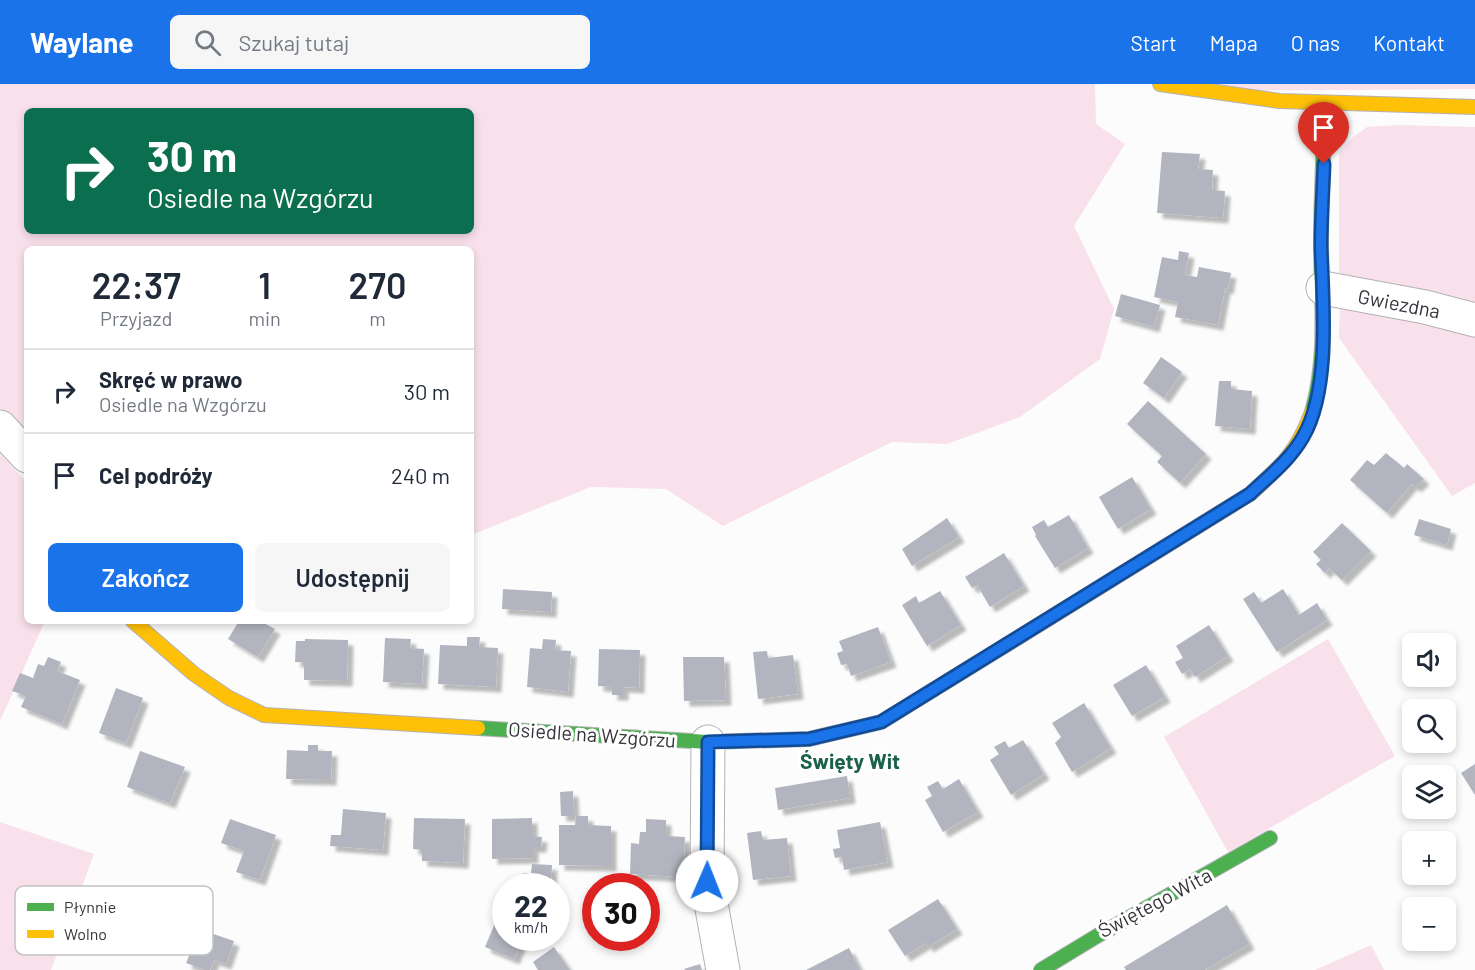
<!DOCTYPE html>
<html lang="pl">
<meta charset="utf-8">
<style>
body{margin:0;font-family:Barlow,sans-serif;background:#f6f6f7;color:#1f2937;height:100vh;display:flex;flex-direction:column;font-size:22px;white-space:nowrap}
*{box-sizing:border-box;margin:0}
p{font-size:20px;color:#747a83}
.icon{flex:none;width:33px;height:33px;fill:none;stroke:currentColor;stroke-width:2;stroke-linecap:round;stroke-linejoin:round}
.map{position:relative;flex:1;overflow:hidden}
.details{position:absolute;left:24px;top:162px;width:450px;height:378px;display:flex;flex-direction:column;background:#fff;border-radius:9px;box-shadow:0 3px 9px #0003}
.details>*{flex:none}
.hud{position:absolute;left:24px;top:24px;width:450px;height:126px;border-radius:9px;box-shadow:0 3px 9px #0003;background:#0b6e4f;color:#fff;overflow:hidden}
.tools{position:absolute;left:1402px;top:549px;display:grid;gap:12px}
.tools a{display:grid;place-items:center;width:54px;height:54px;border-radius:9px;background:#fff;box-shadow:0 3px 9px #0003;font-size:30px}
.speed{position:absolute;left:492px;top:789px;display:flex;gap:12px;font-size:30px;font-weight:700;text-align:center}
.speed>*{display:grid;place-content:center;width:78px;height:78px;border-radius:50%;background:#fff;box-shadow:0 3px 9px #0003;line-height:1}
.speed small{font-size:15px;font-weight:400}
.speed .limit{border:9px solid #d22;background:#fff;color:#111}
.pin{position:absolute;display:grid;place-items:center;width:51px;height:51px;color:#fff;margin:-62px -26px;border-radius:50% 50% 50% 0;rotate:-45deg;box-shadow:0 0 6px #0007}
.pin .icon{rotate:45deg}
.me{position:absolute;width:66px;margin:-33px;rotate:1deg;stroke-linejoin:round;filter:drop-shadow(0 0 4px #0008)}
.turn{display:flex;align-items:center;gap:21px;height:126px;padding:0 24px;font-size:27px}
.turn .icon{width:78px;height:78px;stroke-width:2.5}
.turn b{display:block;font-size:42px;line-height:51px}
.eta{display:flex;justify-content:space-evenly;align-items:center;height:102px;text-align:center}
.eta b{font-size:36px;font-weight:600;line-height:42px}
.action{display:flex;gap:12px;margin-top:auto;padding:12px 24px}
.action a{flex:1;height:69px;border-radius:9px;background:#1a73e8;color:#fff;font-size:24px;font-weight:600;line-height:69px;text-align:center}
.action a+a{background:#f6f6f7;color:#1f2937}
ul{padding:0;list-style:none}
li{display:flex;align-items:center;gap:18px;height:84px;padding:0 24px;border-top:2px solid #e0e1e3}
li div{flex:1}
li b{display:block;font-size:22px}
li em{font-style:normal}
header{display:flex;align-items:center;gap:36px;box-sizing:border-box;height:84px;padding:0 30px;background:#1a73e8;color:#fff}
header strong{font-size:28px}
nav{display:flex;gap:33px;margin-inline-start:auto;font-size:21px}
.search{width:420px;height:54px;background:#f6f6f7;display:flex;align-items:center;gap:15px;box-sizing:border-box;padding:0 21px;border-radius:9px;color:#747a83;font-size:22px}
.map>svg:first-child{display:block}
.green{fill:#f9e1eb;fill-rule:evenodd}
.building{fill:#b2b5c0;filter:url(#shadow)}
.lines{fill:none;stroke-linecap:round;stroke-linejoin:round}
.street-casing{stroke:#b2b1b4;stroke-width:35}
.fast-casing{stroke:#b2b1b4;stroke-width:16}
.slow-casing{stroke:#b2b1b4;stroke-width:16}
.street{stroke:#fff;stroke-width:33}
.fast{stroke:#4caf50;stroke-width:14}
.slow{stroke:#ffc107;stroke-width:14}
.route-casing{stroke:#114b97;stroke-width:15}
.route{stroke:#1a73e8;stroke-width:10}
.labels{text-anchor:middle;stroke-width:6;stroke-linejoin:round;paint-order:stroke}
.street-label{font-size:20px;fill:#36343b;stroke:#fff}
.neighbourhood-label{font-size:21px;font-weight:bold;fill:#1c624a;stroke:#fff}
.key{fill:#fff;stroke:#c3c2c4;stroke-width:1.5}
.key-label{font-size:16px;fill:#36343b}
</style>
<header>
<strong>Waylane</strong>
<div class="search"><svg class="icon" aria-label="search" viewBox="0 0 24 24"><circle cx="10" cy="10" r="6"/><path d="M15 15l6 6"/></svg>Szukaj tutaj</div>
<nav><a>Start</a><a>Mapa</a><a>O nas</a><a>Kontakt</a></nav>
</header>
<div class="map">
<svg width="1475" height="886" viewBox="0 0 1475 886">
<defs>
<filter id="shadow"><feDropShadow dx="5.5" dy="5.5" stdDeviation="1.5" flood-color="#0004"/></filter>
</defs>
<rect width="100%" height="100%" fill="#fcfcfd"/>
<!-- green -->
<g class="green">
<path d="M0,0H1095L1096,40L1125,60L1074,142L1114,225L1100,275L1020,333L947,360L892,358L723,442L666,405L591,403L471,451V165H27V363L0,325ZM27,27H471V147H27Z"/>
<path d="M1165,0H1475V5L1202,7Z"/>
<path d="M1398,41L1475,43V224L1339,190V69L1353,53L1367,43Z"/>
<path d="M1340,216L1475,243V399L1452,412L1339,254Z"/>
<path d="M0,369L27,399V537H45L0,637Z"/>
<path d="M1328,555L1395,672L1228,768L1164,653Z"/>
<path d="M0,738L94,770L51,886H0Z"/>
<path d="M1371,861L1384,886H1315Z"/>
</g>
<!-- building -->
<g class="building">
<path d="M1162,68L1200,70L1198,85L1213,86L1212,106L1225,107L1223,134L1157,129Z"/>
<path d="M1179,167L1189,169L1185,191L1197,193L1199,183L1231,189L1228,205L1225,204L1218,241L1175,233L1178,218L1154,213L1162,173L1178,176Z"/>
<path d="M1121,210L1160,221L1154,243L1115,232Z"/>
<path d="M1161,273L1182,288L1164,314L1143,299Z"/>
<path d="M1219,297H1231V305L1252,307L1250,345L1215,342Z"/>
<path d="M1148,317L1206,370L1180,399L1157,378L1162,372L1127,340Z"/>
<path d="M1386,369L1404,384L1407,380L1424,395L1416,403L1412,400L1387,429L1350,396L1367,376L1374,381Z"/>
<path d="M1132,393L1151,425L1118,445L1099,413Z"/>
<path d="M1069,431L1088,464L1055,484L1035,452L1036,451L1032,443L1044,436L1048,443Z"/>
<path d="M947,434L959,453L912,482L902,465Z"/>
<path d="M1419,435L1451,445L1447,461L1414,451Z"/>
<path d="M1342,439L1371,467L1342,496L1329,484L1325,489L1316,480L1321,476L1313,468Z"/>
<path d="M1004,469L1024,502L990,523L977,501L972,504L965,493Z"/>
<path d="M503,505L552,508L551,528L502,525Z"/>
<path d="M1283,505L1299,531L1317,519L1327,536L1277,568L1243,515L1254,508L1261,519Z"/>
<path d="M940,507L961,541L927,562L902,521L916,512L919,519Z"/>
<path d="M239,537H260L275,545L258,573L228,555Z"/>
<path d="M1209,541L1228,572L1195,593L1190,585L1182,590L1175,578L1183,574L1176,562Z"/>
<path d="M878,543L891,578L851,592L847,580L841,581L837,569L843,567L839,557Z"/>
<path d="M467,553H480L479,563L498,564L496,603L438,600L440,561L467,562Z"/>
<path d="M385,554L411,555L410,564L424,565L422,600L383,598Z"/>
<path d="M305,555L348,556L347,597L304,596V578H295L296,557H305Z"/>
<path d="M543,555L556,556L555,566L571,567L568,608L527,603L530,564L542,565Z"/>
<path d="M599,565L640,566L639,604L623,603V611H612V603L598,602Z"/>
<path d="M767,567L768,574L793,571L798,610L758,615L753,568Z"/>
<path d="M48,573L61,578L57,587L80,596L62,640L21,623L26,612L12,607L20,589L33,594L38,580L44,582Z"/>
<path d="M683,573H724L726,616L684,617Z"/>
<path d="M1146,581L1165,613L1132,632L1113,601Z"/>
<path d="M116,604L143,614L126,659L99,649Z"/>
<path d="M1084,619L1111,664L1072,688L1055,659L1061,653L1052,639Z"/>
<path d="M1023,656L1044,690L1011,711L990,676L999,670L994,663L1005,657L1009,664Z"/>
<path d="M308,661H318V667H332L331,696L286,695L287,666L308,667Z"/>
<path d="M140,667L185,683L170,719L127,703Z"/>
<path d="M1475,680V711L1461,689Z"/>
<path d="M847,692L850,714L778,726L775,704Z"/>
<path d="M959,695L978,728L943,748L925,716L932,712L927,703L938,697L943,705Z"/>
<path d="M573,707L574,732H561L560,708Z"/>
<path d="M343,725L386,729L383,766L330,762L331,751H341Z"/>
<path d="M576,732H588V741L611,742V782L559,781V741H575Z"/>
<path d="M414,734L465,735L463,779L422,777V766L413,765Z"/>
<path d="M532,734V752L542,753L541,763H533V774L492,775V735Z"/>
<path d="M230,735L276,751L260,796L236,788L244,767L221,759Z"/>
<path d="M646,735L666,736V752L685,753L683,793L630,790L631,759L639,760L640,748H646Z"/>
<path d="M880,738L888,778L844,786L842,773L835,774L833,765L840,764L837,746Z"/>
<path d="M761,747L763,756L787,754L791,792L753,796L747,749Z"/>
<path d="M532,780L552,781L551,802L522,801L523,789H531Z"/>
<path d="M938,815L957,845L928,863L926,859L905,872L888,846Z"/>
<path d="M1227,821L1249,860L1205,886H1126L1124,883Z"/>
<path d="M495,839L506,844V854H523L514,875L485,863Z"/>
<path d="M196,844L234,857L226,880L214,876L210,886H205L186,879L194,860L190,859Z"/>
<path d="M554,863L570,886H538L533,878Z"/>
<path d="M849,864L860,886H806Z"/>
<path d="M700,880L702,886H685L684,885Z"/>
</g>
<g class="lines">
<defs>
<g id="street">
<path d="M1323,204L1425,223L1475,236"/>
<path d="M0,343L27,372"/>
<path d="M708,658L707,797L723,886"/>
</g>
<g id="fast">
<path d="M1312,328C1328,272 1321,215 1321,158C1321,112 1324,65 1325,19"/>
<path d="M478,644L708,658L809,655L881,638L1006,561"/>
<path d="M1041,886L1097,852L1270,754"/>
</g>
<g id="slow">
<path d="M1160,0L1280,17L1475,23"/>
<path d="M133,537L194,590L229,614L264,631L478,644"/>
<path d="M1006,561L1250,410C1282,381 1296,370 1312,328"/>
</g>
</defs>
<!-- street casing -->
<use href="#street" class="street-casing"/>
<!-- fast casing -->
<use href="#fast" class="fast-casing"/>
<!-- slow casing -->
<use href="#slow" class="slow-casing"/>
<!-- street -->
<use href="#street" class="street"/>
<!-- fast -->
<use href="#fast" class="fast"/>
<!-- slow -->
<use href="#slow" class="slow"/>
</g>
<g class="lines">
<defs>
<path id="route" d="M707,797L708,658L809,655L881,638L1250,410C1269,392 1290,376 1303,353C1331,305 1323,217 1321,163C1321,135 1323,108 1324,80"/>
</defs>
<!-- route casing -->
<use href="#route" class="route-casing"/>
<!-- route -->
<use href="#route" class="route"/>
</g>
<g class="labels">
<!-- street labels -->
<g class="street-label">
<text transform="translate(1399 220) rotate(11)" y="7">Gwiezdna</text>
<text transform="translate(592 651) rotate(4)" y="7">Osiedle na Wzgórzu</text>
<text transform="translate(1155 819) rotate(-28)" y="7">Świętego Wita</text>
</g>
<!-- neighbourhood labels -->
<g class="neighbourhood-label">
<text x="850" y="685">Święty Wit</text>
</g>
</g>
<!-- legend -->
<rect x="15" y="802" width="198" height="69" rx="9" class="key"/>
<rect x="27" y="819" width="27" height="8" fill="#4caf50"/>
<rect x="27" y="846" width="27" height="8" fill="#ffc107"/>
<g class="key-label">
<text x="64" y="829">Płynnie</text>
<text x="64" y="856">Wolno</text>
</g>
</svg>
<div class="tools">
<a><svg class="icon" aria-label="sound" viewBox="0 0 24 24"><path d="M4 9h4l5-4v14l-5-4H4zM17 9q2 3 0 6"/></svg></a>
<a><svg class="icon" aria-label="search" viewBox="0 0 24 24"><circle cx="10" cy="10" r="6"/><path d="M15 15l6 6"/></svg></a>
<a><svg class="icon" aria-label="layers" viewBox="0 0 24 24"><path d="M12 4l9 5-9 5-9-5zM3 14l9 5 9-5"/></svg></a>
<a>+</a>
<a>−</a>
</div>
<div class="speed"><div>22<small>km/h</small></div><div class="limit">30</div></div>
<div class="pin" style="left:1324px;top:80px;background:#d93025"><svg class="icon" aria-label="arrive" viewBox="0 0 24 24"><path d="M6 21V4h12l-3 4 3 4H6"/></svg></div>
<svg class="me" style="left:707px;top:797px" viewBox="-20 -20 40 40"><circle r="19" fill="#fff"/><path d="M0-13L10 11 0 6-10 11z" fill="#1a73e8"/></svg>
<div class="hud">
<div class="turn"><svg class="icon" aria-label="right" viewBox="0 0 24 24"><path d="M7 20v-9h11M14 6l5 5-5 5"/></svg><div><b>30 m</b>Osiedle na Wzgórzu</div></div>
</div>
<section class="details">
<div class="eta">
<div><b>22:37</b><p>Przyjazd</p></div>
<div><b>1</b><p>min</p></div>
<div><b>270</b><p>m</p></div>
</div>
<ul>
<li><svg class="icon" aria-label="right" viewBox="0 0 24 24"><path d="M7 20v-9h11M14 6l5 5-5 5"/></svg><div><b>Skręć w prawo</b><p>Osiedle na Wzgórzu</p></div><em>30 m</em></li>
<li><svg class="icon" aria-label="arrive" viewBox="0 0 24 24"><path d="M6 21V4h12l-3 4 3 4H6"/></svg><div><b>Cel podróży</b></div><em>240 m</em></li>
</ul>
<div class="action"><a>Zakończ</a><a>Udostępnij</a></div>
</section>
</div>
